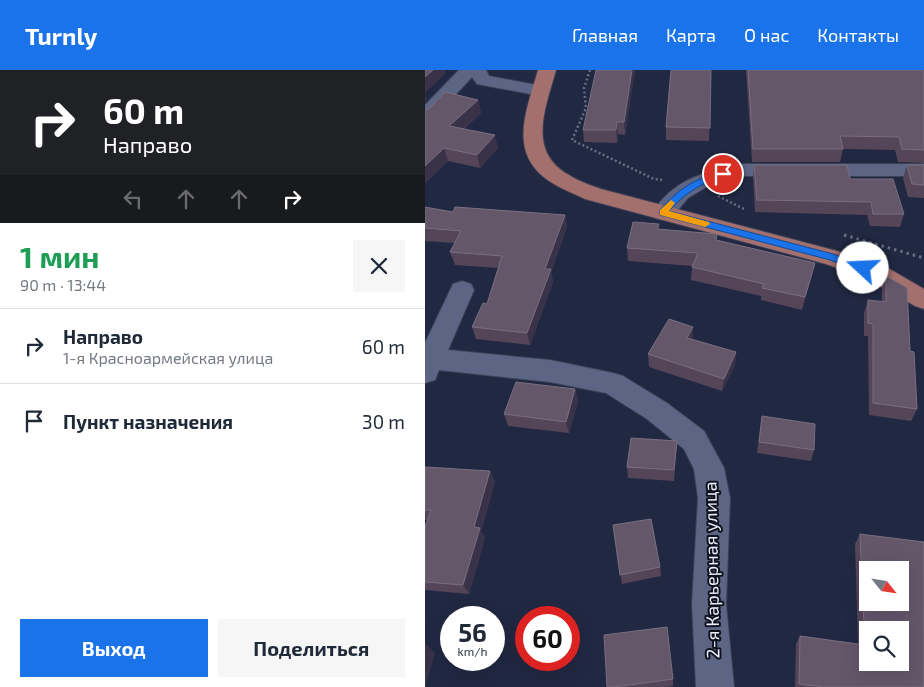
<!DOCTYPE html>
<html lang="ru">
<meta charset="utf-8">
<style>
body{margin:0;font-family:"Exo 2",sans-serif;background:#f6f6f7;color:#1f2937;height:100vh;display:flex;flex-direction:column;font-size:19px;white-space:nowrap}
*{box-sizing:border-box;margin:0}
p{font-size:16px;color:#747a83}
.icon{flex:none;width:28px;height:28px;fill:none;stroke:currentColor;stroke-width:2;stroke-linecap:round;stroke-linejoin:round}
.map{position:relative;flex:1;overflow:hidden}
.panel{display:flex;flex-direction:column;background:#fff;width:425px}
.panel>*{flex:none}
.guide{background:#202124;color:#fff;overflow:hidden}
.needle{width:32px;rotate:120deg}
.fabs{position:absolute;left:434px;top:491px;display:grid;gap:10px}
.fabs a{display:grid;place-items:center;width:50px;height:50px;border-radius:0px;background:#fff;box-shadow:0 5px 20px #0002;font-size:25px}
.speed{position:absolute;left:15px;top:536px;display:flex;gap:10px;font-size:25px;font-weight:700;text-align:center}
.speed>*{display:grid;place-content:center;width:65px;height:65px;border-radius:50%;background:#fff;box-shadow:0 5px 20px #0002;line-height:1}
.speed small{font-size:12px;font-weight:400}
.speed .limit{border:8px solid #d22;background:#fff;color:#111}
.pin{position:absolute;display:grid;place-items:center;width:42px;height:42px;color:#fff;margin:-21px;border:2px solid #fff;border-radius:50%;box-shadow:0 1px 5px #0007}
.me{position:absolute;width:55px;margin:-28px;rotate:290deg;stroke-linejoin:round;filter:drop-shadow(0 0 4px #0008)}
.turn{display:flex;align-items:center;gap:18px;height:105px;padding:0 20px;font-size:22px}
.turn .icon{width:65px;height:65px;stroke-width:2.5}
.turn b{display:block;font-size:35px;line-height:42px}
.lanes{display:flex;align-items:center;height:48px;padding:0 20px;background:#0003;justify-content:center;gap:25px;direction:ltr}
.lanes .off{opacity:.35}
.round{display:grid;place-items:center;flex:none;width:52px;height:52px;border-radius:0px;background:#f6f6f7}
.summary{display:flex;align-items:center;justify-content:space-between;height:85px;padding:0 20px}
h1{font-size:30px;font-weight:700;line-height:38px;color:#1e9e55}
.action{display:flex;gap:10px;margin-top:auto;padding:10px 20px}
.action a{flex:1;height:58px;border-radius:0px;background:#1a73e8;color:#fff;font-size:20px;font-weight:700;line-height:58px;text-align:center}
.action a+a{background:#f6f6f7;color:#1f2937}
ul{padding:0;list-style:none}
li{display:flex;align-items:center;gap:15px;height:75px;padding:0 20px;border-top:1px solid #e0e1e3}
li div{flex:1}
li b{display:block;font-size:19px}
li em{font-style:normal}
header{display:flex;align-items:center;gap:30px;box-sizing:border-box;height:70px;padding:0 25px;background:#1a73e8;color:#fff}
header strong{font-size:24px}
nav{display:flex;gap:28px;margin-inline-start:auto;font-size:18px}
main{display:flex;flex:1;min-height:0}
.map>svg:first-child{display:block}
.lines{fill:none;stroke-linecap:round;stroke-linejoin:round}
.minor-casing{stroke:#3c4156;stroke-width:2}
.major-casing{stroke:#3c4156;stroke-width:2}
.path-far1{stroke:#686e84;stroke-width:2.5;stroke-dasharray:2 2.5;stroke-linecap:butt}
.path{stroke:#686e84;stroke-width:3;stroke-dasharray:2.5 4;stroke-linecap:butt}
.minor{fill:#5c6583;fill-rule:evenodd}
.major{fill:#a4706e;fill-rule:evenodd}
.wall{fill:#544558}
.shaded-wall{fill:#393248}
.building{fill:#64576a;stroke:#796f81;fill-rule:evenodd}
.route{fill:#1a73e8;stroke:#114b97}
.slow{fill:#f59e0b}
.labels{text-anchor:middle;stroke-width:4;stroke-linejoin:round;paint-order:stroke}
.street-label{font-size:18px;fill:#eaeffd;stroke:#0e121d}
</style>
<header>
<strong>Turnly</strong>
<nav><a>Главная</a><a>Карта</a><a>О нас</a><a>Контакты</a></nav>
</header>
<main>
<section class="panel">
<div class="guide">
<div class="turn"><svg class="icon" aria-label="right" viewBox="0 0 24 24"><path d="M7 20v-9h11M14 6l5 5-5 5"/></svg><div><b>60 m</b>Направо</div></div>
<div class="lanes"><svg class="icon off" aria-label="left" viewBox="0 0 24 24"><path d="M17 20v-9H6M10 6l-5 5 5 5"/></svg><svg class="icon off" aria-label="ahead" viewBox="0 0 24 24"><path d="M12 20V5M6 11l6-6 6 6"/></svg><svg class="icon off" aria-label="ahead" viewBox="0 0 24 24"><path d="M12 20V5M6 11l6-6 6 6"/></svg><svg class="icon" aria-label="right" viewBox="0 0 24 24"><path d="M7 20v-9h11M14 6l5 5-5 5"/></svg></div>
</div>
<div class="summary"><div><h1>1 мин</h1><p>90 m · 13:44</p></div><a class="round"><svg class="icon" aria-label="close" viewBox="0 0 24 24"><path d="M6 6l12 12M18 6L6 18"/></svg></a></div>
<ul>
<li><svg class="icon" aria-label="right" viewBox="0 0 24 24"><path d="M7 20v-9h11M14 6l5 5-5 5"/></svg><div><b>Направо</b><p>1-я Красноармейская улица</p></div><em>60 m</em></li>
<li><svg class="icon" aria-label="arrive" viewBox="0 0 24 24"><path d="M6 21V4h12l-3 4 3 4H6"/></svg><div><b>Пункт назначения</b></div><em>30 m</em></li>
</ul>
<div class="action"><a>Выход</a><a>Поделиться</a></div>
</section>
<div class="map">
<svg width="499" height="617" viewBox="0 0 499 617">
<rect width="100%" height="100%" fill="#212842"/>
<g class="lines">
<defs>
<g id="minor">
<path d="M34,0H61L64,6L122,17L125,21L122,25L116,26L52,14L47,7L7,50L0,52V35Z"/>
<path d="M314,94H499V106H314L288,113L263,128L246,148L238,150L230,148L227,143C249,109 277,103 314,94Z"/>
<path d="M37,211L46,214L49,220L23,280L125,290L188,303L198,306L242,333L279,361L299,398L305,428L301,534L309,617H271L267,534L273,428L269,399L259,379L222,349L181,323L125,312L14,300L10,310L0,313V273L28,214Z"/>
</g>
<path id="major" d="M113,0H131C121,37 101,81 144,105C153,111 165,115 176,119L416,182L463,198L499,219V239L490,236L445,210L401,194L160,129C150,124 139,120 129,114C81,86 101,42 113,0Z"/>
</defs>
<!-- minor casing -->
<use href="#minor" class="minor-casing"/>
<!-- major casing -->
<use href="#major" class="major-casing"/>
<!-- path-far1 -->
<g class="path-far1">
<path d="M165,0L159,18L161,38L147,70L229,109L237,110"/>
<path d="M293,126L321,140"/>
</g>
<!-- path -->
<path class="path" d="M419,165L499,188"/>
<!-- minor -->
<use href="#minor" class="minor"/>
<!-- major -->
<use href="#major" class="major"/>
</g>
<!-- wall -->
<g class="wall">
<path d="M210,0L200,65L193,64L192,73L159,72L158,60Z"/>
<path d="M286,0L284,71L241,70V57Z"/>
<path d="M321,0H499V93L473,92L470,80L418,79L415,92H327Z"/>
<path d="M53,30L56,43L39,59L73,78L55,98L23,91L0,113V40Z"/>
<path d="M329,95L425,109L479,144L475,157L445,156L442,145L330,142L328,108Z"/>
<path d="M482,95H499V128L483,127L478,108Z"/>
<path d="M0,137L28,142L140,145L142,157L126,202L128,212L105,275L51,269L47,257L62,234L73,198L30,195L25,182L30,173L0,171Z"/>
<path d="M234,154V159L291,170L390,193L377,240L336,230V226L266,210L267,197L268,196L203,191L202,178Z"/>
<path d="M461,206L485,281L492,339L486,351L444,345L443,266H439V243L443,230L457,232V219Z"/>
<path d="M268,269L311,282L310,295L297,321L224,297L223,284Z"/>
<path d="M150,319L153,331L144,363L83,356L79,344Z"/>
<path d="M337,346L389,380L386,391L332,383Z"/>
<path d="M252,371L251,382L249,411L203,408L202,397Z"/>
<path d="M0,397L65,401L70,412L56,461L60,468L44,524L0,520V457L2,450H0Z"/>
<path d="M188,455L235,497L236,506L197,514Z"/>
<path d="M435,464L499,617H370L371,574L375,566L433,574L430,474Z"/>
<path d="M248,609V616L241,617H182Z"/>
</g>
<!-- shaded-wall -->
<g class="shaded-wall">
<path d="M8,0H20L21,3L0,23L2,30L0,33V7Z"/>
<path d="M207,0H210L200,65L199,52Z"/>
<path d="M53,30L56,43L28,68L24,56Z"/>
<path d="M192,52L193,64L192,73L191,60Z"/>
<path d="M70,65L73,78L55,98L52,85Z"/>
<path d="M19,78L23,91L0,113V96Z"/>
<path d="M140,145L142,157L126,202L128,212L105,275L102,263L120,199Z"/>
<path d="M390,193L387,206L377,240L380,227Z"/>
<path d="M268,257V270L262,268Z"/>
<path d="M311,282L310,295L297,321L299,309Z"/>
<path d="M150,319L153,331L144,363L141,352Z"/>
<path d="M65,401L70,412L56,461L60,468L44,524L38,515L49,457Z"/>
<path d="M0,573L10,583L0,617Z"/>
</g>
<!-- building -->
<g class="building">
<path d="M0,0H8L0,7Z"/>
<path d="M171,0H207L199,52H192L191,60H158Z"/>
<path d="M246,0H286L285,58L241,57Z"/>
<path d="M323,0H499V80L477,79L474,67L415,66L418,79H328Z"/>
<path d="M20,22L53,30L24,56L70,65L52,85L19,78L0,96V40L4,39Z"/>
<path d="M329,95H422L425,109H468L479,144H448L446,132L332,130Z"/>
<path d="M482,95H499V115L487,114Z"/>
<path d="M0,137L28,142L30,137L140,145L120,199H126L102,263L47,257L58,233L62,234L77,186L25,182L36,161L0,158Z"/>
<path d="M208,152L234,154L232,159L292,164L291,170L390,193L380,227L337,218L339,214L267,197L273,183L202,178Z"/>
<path d="M461,206L482,218L485,281L489,282L492,339L448,333V254L443,253V230L461,232Z"/>
<path d="M244,249L268,257L262,268L311,282L299,309L223,284Z"/>
<path d="M91,312L150,319L141,352L79,344Z"/>
<path d="M337,346L390,354L389,380L334,372Z"/>
<path d="M206,368L252,371L249,400L202,397Z"/>
<path d="M0,397L65,401L49,457L55,458L38,515L0,512V457L6,440H0Z"/>
<path d="M226,449L235,497L195,505L188,455Z"/>
<path d="M435,464L499,472V617H398L374,614L375,566L440,575ZM442,500H475V532H442ZM442,560H475V592H442Z"/>
<path d="M242,557L248,609L189,617H182L179,565Z"/>
</g>
<!-- route -->
<path class="route" d="M298,102L302,104L301,106C276,113 261,122 244,141L408,184L442,196V201L438,202L405,190L235,145V140C255,118 268,109 298,102Z"/>
<!-- slow -->
<path class="slow" d="M246,130L250,133L244,141L284,152L285,154L280,157L235,145V140Z"/>
<g class="labels">
<!-- street labels -->
<g class="street-label">
<text transform="translate(287 500) rotate(-91)" y="6">2-я Карьерная улица</text>
</g>
</g>
</svg>
<div class="fabs">
<a><svg class="needle" viewBox="-14 -14 28 28"><path d="M0-13l5 13h-10z" fill="#e53935"/><path d="M0 13l5-13h-10z" fill="#747a83"/></svg></a>
<a><svg class="icon" aria-label="search" viewBox="0 0 24 24"><circle cx="10" cy="10" r="6"/><path d="M15 15l6 6"/></svg></a>
</div>
<div class="speed"><div>56<small>km/h</small></div><div class="limit">60</div></div>
<div class="pin" style="left:298px;top:104px;background:#d93025"><svg class="icon" aria-label="arrive" viewBox="0 0 24 24"><path d="M6 21V4h12l-3 4 3 4H6"/></svg></div>
<svg class="me" style="left:438px;top:198px" viewBox="-20 -20 40 40"><circle r="19" fill="#fff"/><path d="M0-13L10 11 0 6-10 11z" fill="#1a73e8"/></svg>
</div>
</main>
